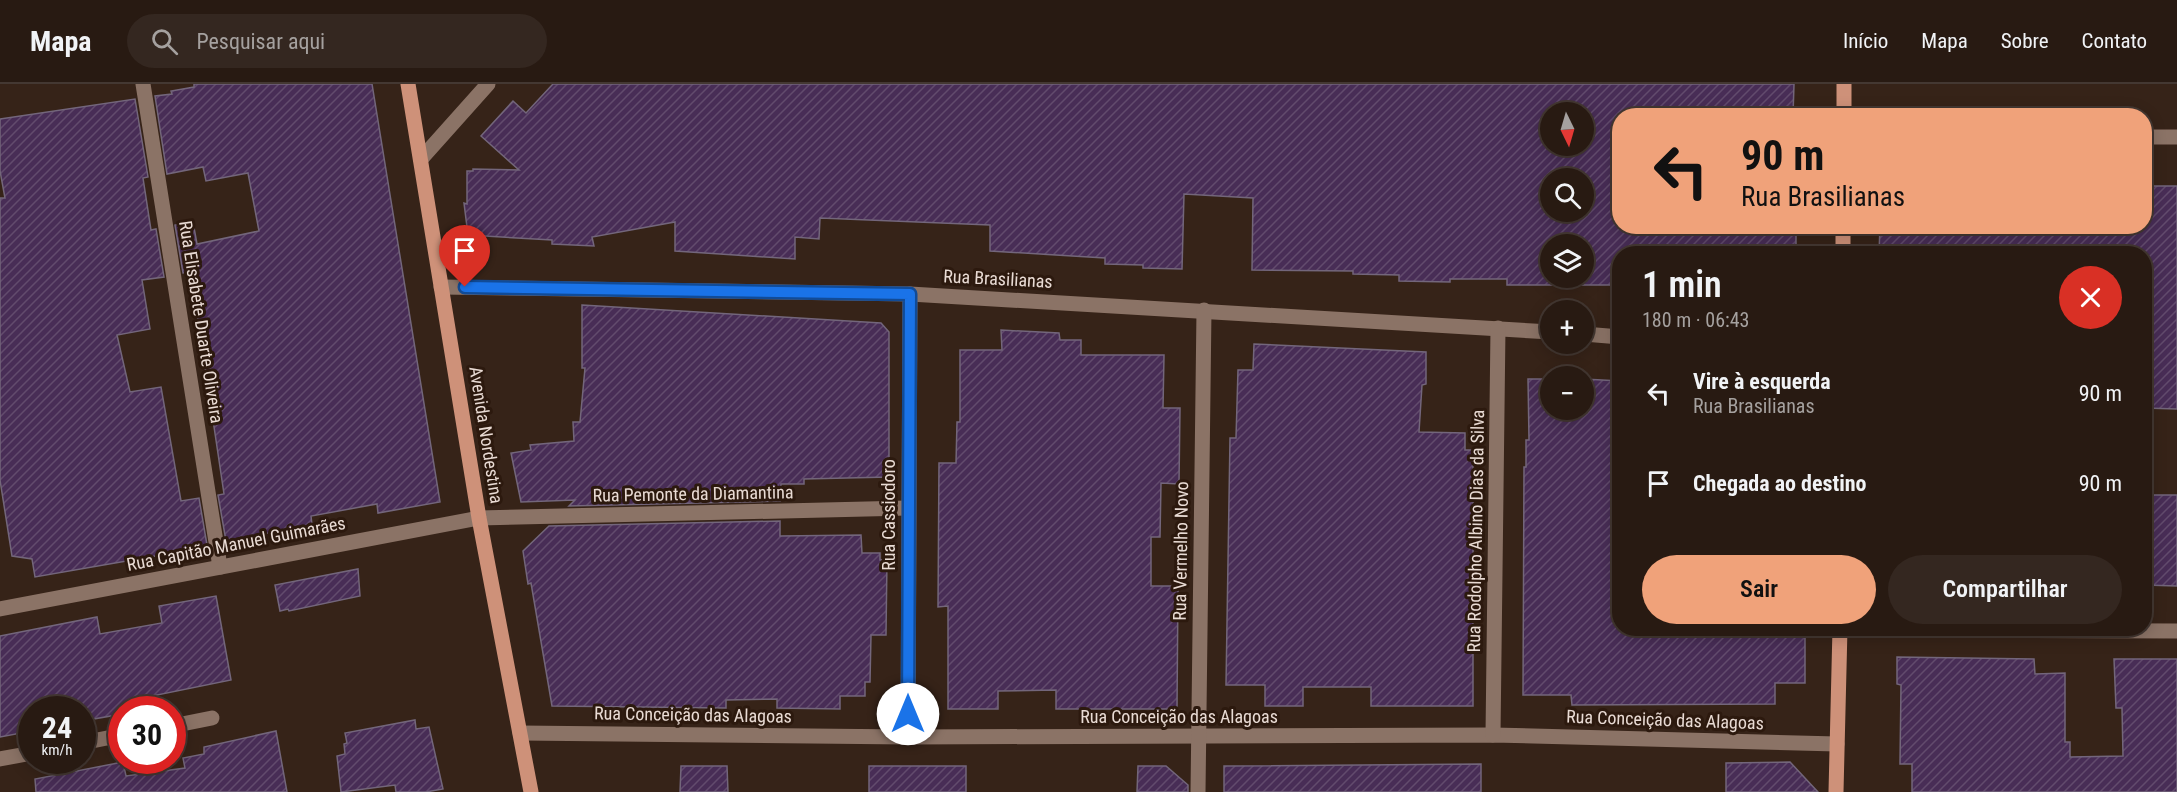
<!DOCTYPE html>
<html lang="pt">
<meta charset="utf-8">
<style>
body{margin:0;font-family:"Roboto Condensed",sans-serif;background:#342720;color:#f1f3f6;height:100vh;display:flex;flex-direction:column;font-size:22px;white-space:nowrap}
*{box-sizing:border-box;margin:0}
p{font-size:20px;color:#a5a19f}
.icon{flex:none;width:33px;height:33px;fill:none;stroke:currentColor;stroke-width:2;stroke-linecap:round;stroke-linejoin:round}
.map{position:relative;flex:1;overflow:hidden}
.side{position:absolute;left:1612px;top:162px;width:540px;height:390px;display:flex;flex-direction:column;background:#281a12;border-radius:24px;box-shadow:0 3px 15px #0003,0 0 0 2px #443832}
.side>*{flex:none}
.guide{position:absolute;left:1612px;top:24px;width:540px;height:126px;border-radius:24px;box-shadow:0 3px 15px #0003,0 0 0 2px #443832;background:#f0a27a;color:#111;overflow:hidden}
.needle{width:39px;rotate:175deg}
.tools{position:absolute;left:1540px;top:18px;display:grid;gap:12px}
.tools a{display:grid;place-items:center;width:54px;height:54px;border-radius:50%;background:#281a12;box-shadow:0 3px 15px #0003,0 0 0 2px #443832;font-size:30px}
.speed{position:absolute;left:18px;top:612px;display:flex;gap:12px;font-size:30px;font-weight:700;text-align:center}
.speed>*{display:grid;place-content:center;width:78px;height:78px;border-radius:50%;background:#281a12;box-shadow:0 3px 15px #0003,0 0 0 2px #443832;line-height:1}
.speed small{font-size:15px;font-weight:400}
.speed .limit{border:9px solid #d22;background:#fff;color:#111}
.pin{position:absolute;display:grid;place-items:center;width:51px;height:51px;color:#fff;margin:-62px -26px;border-radius:50% 50% 50% 0;rotate:-45deg;box-shadow:0 0 6px #0007}
.pin .icon{rotate:45deg}
.me{position:absolute;width:66px;margin:-33px;rotate:0deg;stroke-linejoin:round;filter:drop-shadow(0 0 4px #0008)}
.turn{display:flex;align-items:center;gap:21px;height:126px;padding:0 30px;font-size:27px}
.turn .icon{width:78px;height:78px;stroke-width:2.5}
.turn b{display:block;font-size:42px;line-height:51px}
.round{display:grid;place-items:center;flex:none;width:63px;height:63px;border-radius:32px;background:#342720}
.summary{display:flex;align-items:center;justify-content:space-between;height:102px;padding:0 30px}
h1{font-size:36px;font-weight:600;line-height:45px}
.primary-button{display:flex;gap:12px;margin-top:auto;padding:12px 30px}
.primary-button a{flex:1;height:69px;border-radius:36px;background:#f0a27a;color:#111;font-size:24px;font-weight:600;line-height:69px;text-align:center}
.primary-button a+a{background:#342720;color:#f1f3f6}
ul{padding:0;list-style:none}
li{display:flex;align-items:center;gap:18px;height:90px;padding:0 30px}
li div{flex:1}
li b{display:block;font-size:22px}
li em{font-style:normal}
header{display:flex;align-items:center;gap:36px;box-sizing:border-box;height:84px;padding:0 30px;background:#281a12;border-bottom:2px solid #443832}
header strong{font-size:28px}
nav{display:flex;gap:33px;margin-inline-start:auto;font-size:21px}
.search{width:420px;height:54px;background:#342720;display:flex;align-items:center;gap:15px;box-sizing:border-box;padding:0 21px;border-radius:33px;color:#a5a19f;font-size:22px}
.map>svg:first-child{display:block}
.building{fill:url(#building-hatch);stroke:#73667b;stroke-width:1.5;fill-rule:evenodd}
.lines{fill:none;stroke-linecap:round;stroke-linejoin:round}
.minor{stroke:#8b7366;stroke-width:15}
.major{stroke:#ce9179;stroke-width:15}
.route-casing{stroke:#114b97;stroke-width:15}
.route{stroke:#1a73e8;stroke-width:10}
.labels{text-anchor:middle;stroke-width:6;stroke-linejoin:round;paint-order:stroke}
.street-label{font-size:18px;fill:#e9dbd4;stroke:#2c190e}
</style>
<header>
<strong>Mapa</strong>
<div class="search"><svg class="icon" aria-label="search" viewBox="0 0 24 24"><circle cx="10" cy="10" r="6"/><path d="M15 15l6 6"/></svg>Pesquisar aqui</div>
<nav><a>Início</a><a>Mapa</a><a>Sobre</a><a>Contato</a></nav>
</header>
<div class="map">
<svg width="2177" height="708" viewBox="0 0 2177 708">
<defs>
<pattern id="building-hatch" width="6" height="6" patternUnits="userSpaceOnUse" patternTransform="scale(1.5)"><rect width="6" height="6" fill="#482d56"/><path d="M-1 1l2-2M0 6l6-6M5 7l2-2" fill="none" stroke="#624b6d"/></pattern>
</defs>
<rect width="100%" height="100%" fill="#362318"/>
<!-- building -->
<g class="building">
<path d="M194,0H372L440,418L378,429L377,420L311,432L312,441L226,457L218,411L224,410L191,188L183,189L175,141L193,138L197,160L259,147L248,89L206,97L203,83L167,90L155,12L172,10L171,7L194,3Z"/>
<path d="M553,0H1794L1793,32H1620V142H1796V170H1620V201H1507V195H1450V198L1399,197V191L1353,190V187L1252,186L1253,114L1184,110L1182,185L1143,184V181L1105,180V174L990,167V141L820,134L819,155L795,153V175L675,167V138L592,153L594,162L552,160V156L468,151L464,119L467,120V87H473V85L519,86L481,52L513,17L526,29ZM1551,28H1584V62H1551ZM1551,94H1584V128H1551ZM1551,160H1584V194H1551Z"/>
<path d="M135,15L148,93L143,94L151,146L156,145L164,193L142,196L150,245L117,251L130,308L161,303L181,417L199,414L207,461L201,462V464L35,493L32,475L12,472L0,396V114H5L0,87V35Z"/>
<path d="M2145,102H2177V325L2145,324V170H1879L1880,142H2145Z"/>
<path d="M582,221L881,239L889,248V393L804,395V400H781L780,417L569,422L575,416L521,418L511,369L531,366L530,361L574,357L573,338H580L585,284H582Z"/>
<path d="M1001,246L1059,249L1060,256H1081V271H1164L1163,324H1180L1179,400L1161,399L1160,453H1151V502H1178L1177,625H1056V606L998,607V625H948V522L938,523L939,379H956L957,338H960V266H1002Z"/>
<path d="M1254,260L1426,268V300L1422,301L1419,348L1465,349V366H1473V622H1371V603H1303V622H1265V601H1226L1230,354H1236L1238,286H1253Z"/>
<path d="M1528,295H1551V326H1584V295L1620,297V544H1805V599H1775V620L1572,621L1571,611H1523L1524,383H1526V356H1529Z"/>
<path d="M2145,411H2177V502L2145,501Z"/>
<path d="M780,437V452L861,451L862,469H880V476H887L886,551H871L870,598H865V612H840V625L777,624V615L726,616V624L552,622L531,499L528,500L523,467L549,442Z"/>
<path d="M358,485L360,512L289,527L288,525L280,527L275,501Z"/>
<path d="M216,512L231,596L142,614L144,626H122V630L82,637V626H32V647L0,653V552L97,533L100,550L162,539L159,522Z"/>
<path d="M1897,573L2034,575L2035,590L2065,589V658H2070V673L2123,672L2122,624H2116L2114,575H2177V708H1912V680H1900L1901,601L1897,600Z"/>
<path d="M415,636L416,645L429,643L443,705L426,708H396L395,701L341,708L337,672L345,670L344,660L347,659L345,649Z"/>
<path d="M276,647L287,708H36L35,695L123,678L126,692L185,684L183,674L204,670V663Z"/>
<path d="M1790,678L1818,708H1726V679Z"/>
<path d="M1481,680V708H1224V682Z"/>
<path d="M681,682H727L728,708H680Z"/>
<rect x="869" y="682" width="97" height="26"/>
<path d="M1138,682H1166L1188,701V708H1137Z"/>
</g>
<g class="lines">
<!-- minor -->
<g class="minor">
<path d="M143,0L220,483"/>
<path d="M2145,53H2177"/>
<path d="M421,75L488,0"/>
<path d="M441,203L910,210L1551,248"/>
<path d="M1584,250L1620,253"/>
<path d="M0,525L479,434L908,424"/>
<path d="M1840,546L2177,547"/>
<path d="M172,642L212,634"/>
<path d="M520,649L908,653L1493,651L1837,660"/>
<path d="M1493,651L1498,244"/>
<path d="M908,653L910,210"/>
<path d="M82,659L122,651"/>
<path d="M0,675L32,669"/>
<path d="M1198,708L1204,226"/>
</g>
<!-- major -->
<g class="major">
<path d="M408,0L479,434L531,708"/>
<path d="M1844,0V32"/>
<path d="M1843,170V142"/>
<path d="M1836,708L1840,544"/>
</g>
</g>
<g class="lines">
<defs>
<path id="route" d="M465,203L910,210L908,630"/>
</defs>
<!-- route casing -->
<use href="#route" class="route-casing"/>
<!-- route -->
<use href="#route" class="route"/>
</g>
<g class="labels">
<!-- street labels -->
<g class="street-label">
<text transform="translate(998 195) rotate(3)" y="6">Rua Brasilianas</text>
<text transform="translate(201 238) rotate(81)" y="6">Rua Elisabete Duarte Oliveira</text>
<text transform="translate(486 351) rotate(81)" y="6">Avenida Nordestina</text>
<text transform="translate(693 410) rotate(-1)" y="6">Rua Pemonte da Diamantina</text>
<text transform="translate(889 431) rotate(-90)" y="6">Rua Cassiodoro</text>
<text transform="translate(1476 447) rotate(-89)" y="6">Rua Rodolpho Albino Dias da Silva</text>
<text transform="translate(236 460) rotate(-11)" y="6">Rua Capitão Manuel Guimarães</text>
<text transform="translate(1181 467) rotate(-89)" y="6">Rua Vermelho Novo</text>
<text transform="translate(693 631) rotate(1)" y="6">Rua Conceição das Alagoas</text>
<text x="1179" y="639">Rua Conceição das Alagoas</text>
<text transform="translate(1665 636) rotate(2)" y="6">Rua Conceição das Alagoas</text>
</g>
</g>
</svg>
<div class="tools">
<a><svg class="needle" viewBox="-14 -14 28 28"><path d="M0-13l5 13h-10z" fill="#e53935"/><path d="M0 13l5-13h-10z" fill="#a5a19f"/></svg></a>
<a><svg class="icon" aria-label="search" viewBox="0 0 24 24"><circle cx="10" cy="10" r="6"/><path d="M15 15l6 6"/></svg></a>
<a><svg class="icon" aria-label="layers" viewBox="0 0 24 24"><path d="M12 4l9 5-9 5-9-5zM3 14l9 5 9-5"/></svg></a>
<a>+</a>
<a>−</a>
</div>
<div class="speed"><div>24<small>km/h</small></div><div class="limit">30</div></div>
<div class="pin" style="left:465px;top:203px;background:#d93025"><svg class="icon" aria-label="arrive" viewBox="0 0 24 24"><path d="M6 21V4h12l-3 4 3 4H6"/></svg></div>
<svg class="me" style="left:908px;top:630px" viewBox="-20 -20 40 40"><circle r="19" fill="#fff"/><path d="M0-13L10 11 0 6-10 11z" fill="#1a73e8"/></svg>
<div class="guide">
<div class="turn"><svg class="icon" aria-label="left" viewBox="0 0 24 24"><path d="M17 20v-9H6M10 6l-5 5 5 5"/></svg><div><b>90 m</b>Rua Brasilianas</div></div>
</div>
<section class="side">
<div class="summary"><div><h1>1 min</h1><p>180 m · 06:43</p></div><a class="round" style="background:#d93025;color:#fff"><svg class="icon" aria-label="close" viewBox="0 0 24 24"><path d="M6 6l12 12M18 6L6 18"/></svg></a></div>
<ul>
<li><svg class="icon" aria-label="left" viewBox="0 0 24 24"><path d="M17 20v-9H6M10 6l-5 5 5 5"/></svg><div><b>Vire à esquerda</b><p>Rua Brasilianas</p></div><em>90 m</em></li>
<li><svg class="icon" aria-label="arrive" viewBox="0 0 24 24"><path d="M6 21V4h12l-3 4 3 4H6"/></svg><div><b>Chegada ao destino</b></div><em>90 m</em></li>
</ul>
<div class="primary-button"><a>Sair</a><a>Compartilhar</a></div>
</section>
</div>
